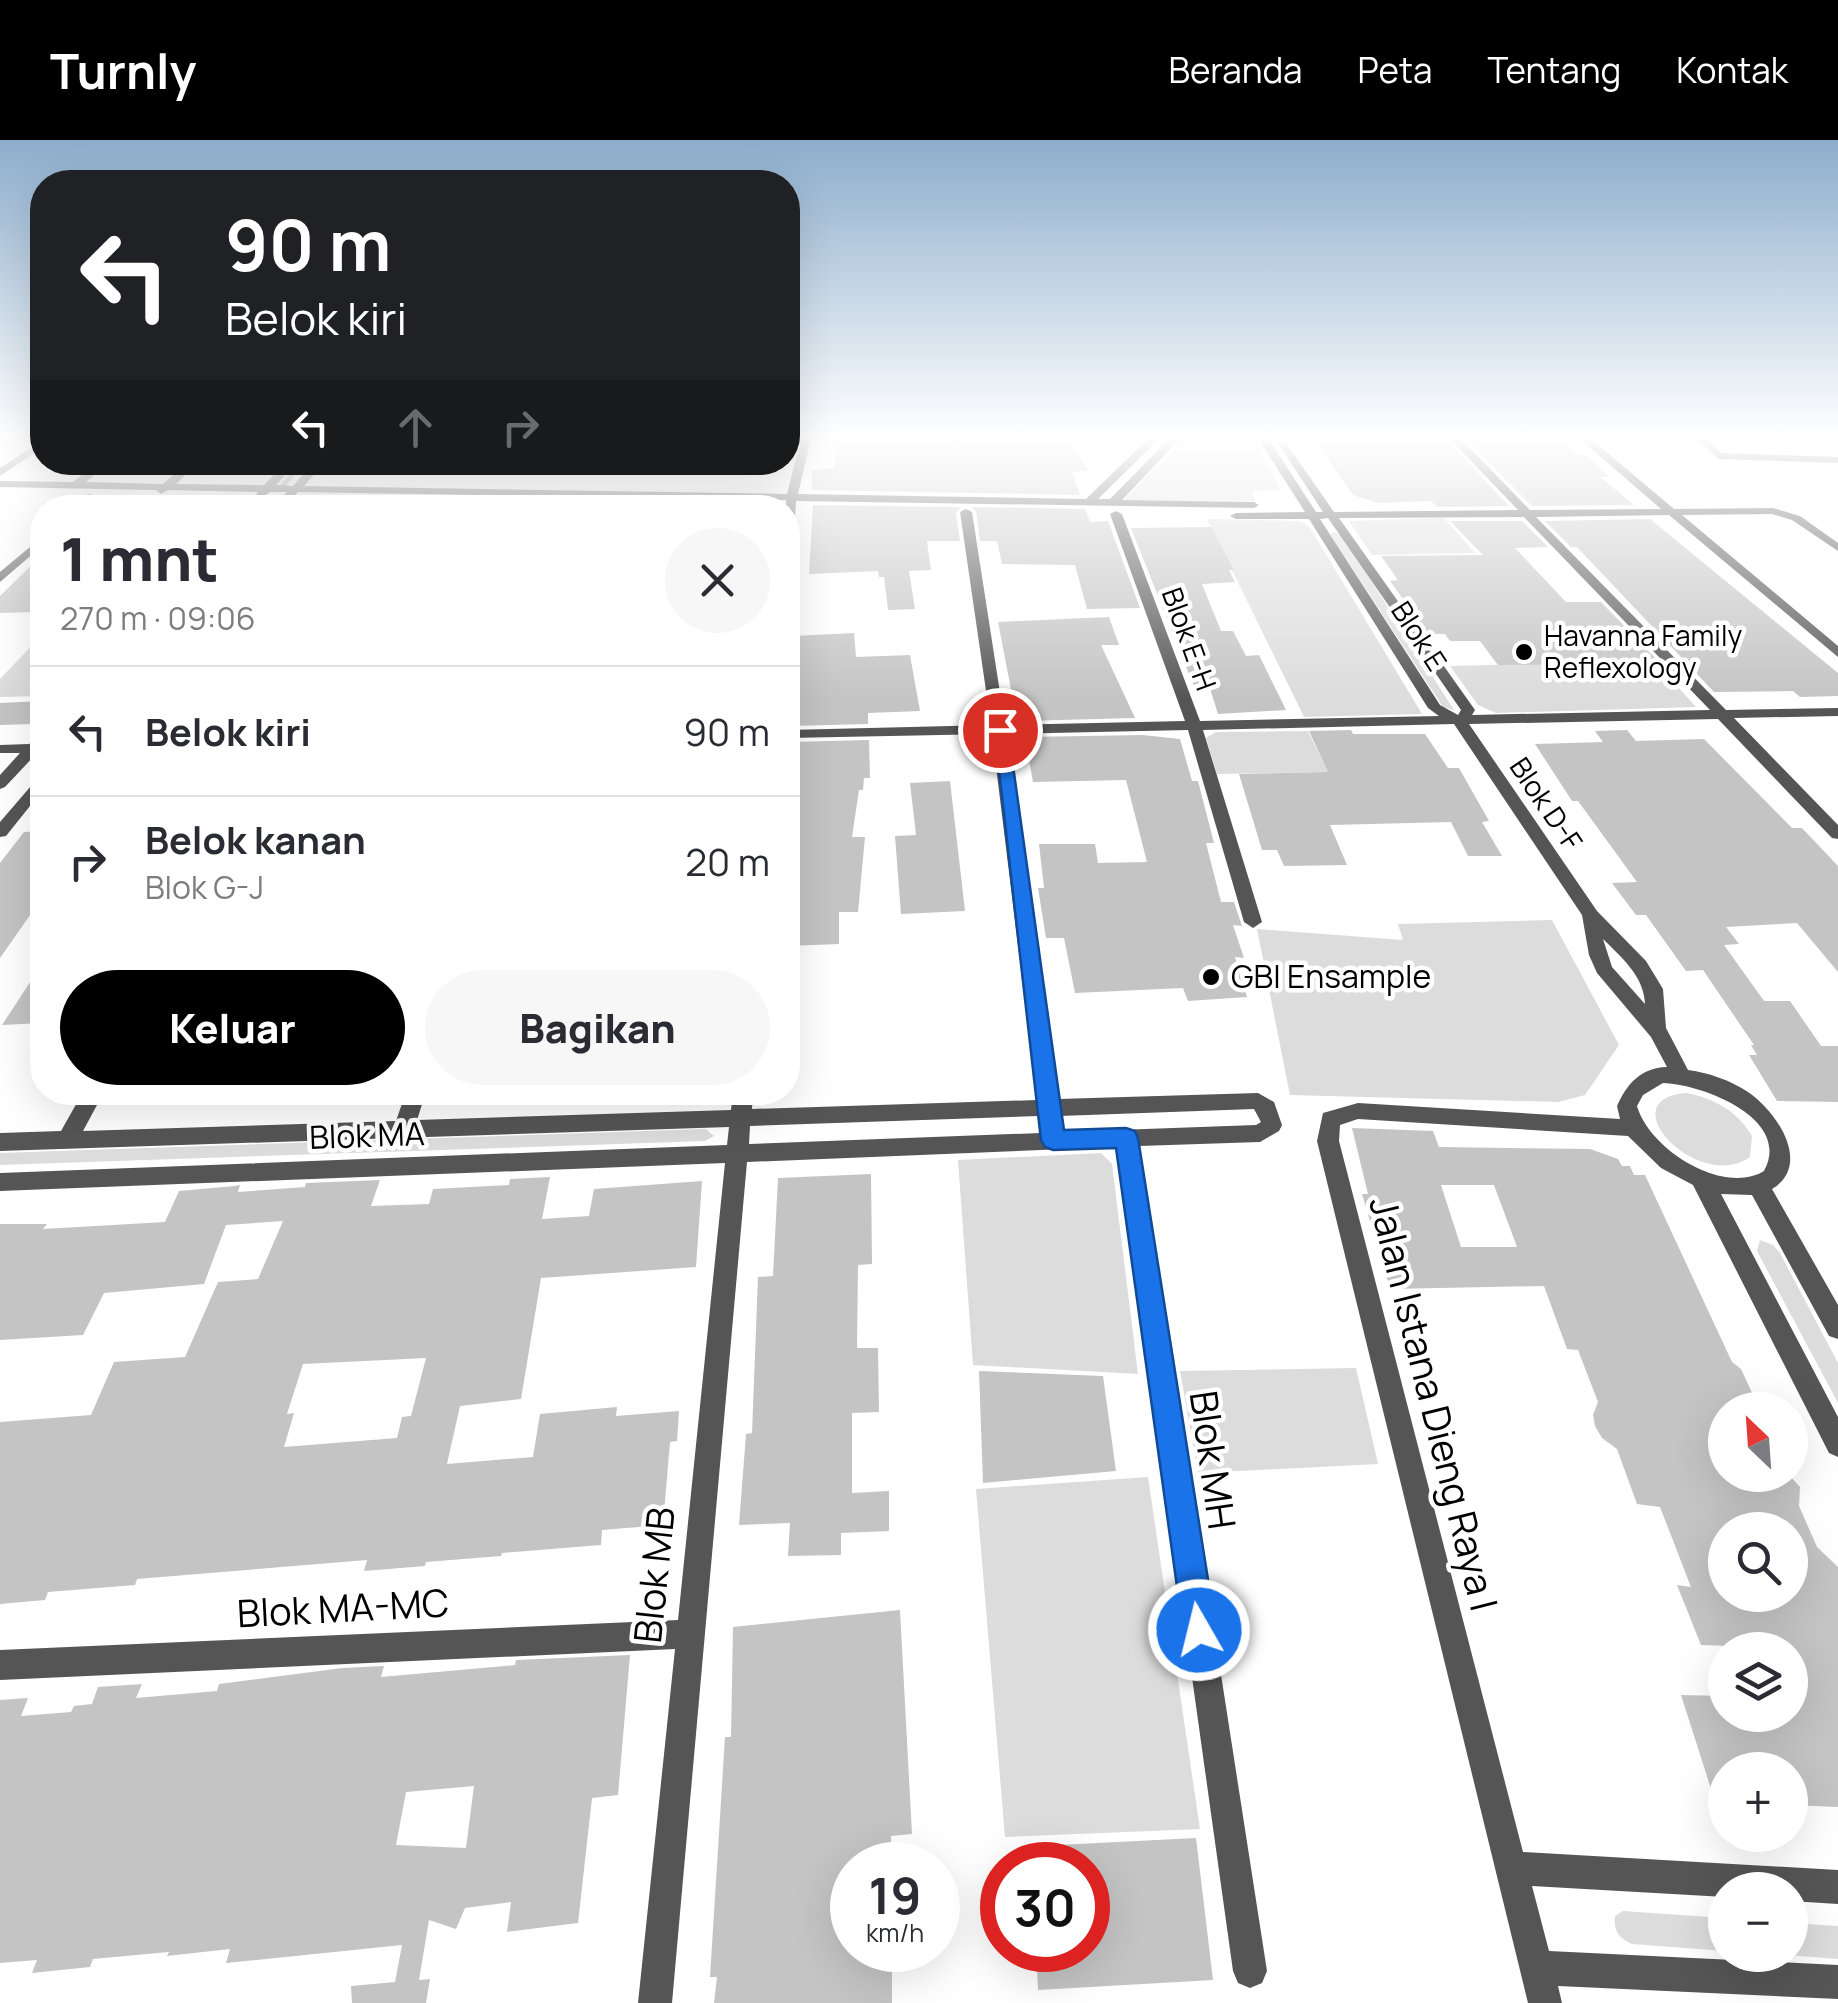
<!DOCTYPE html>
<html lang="id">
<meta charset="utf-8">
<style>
body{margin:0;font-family:Manrope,sans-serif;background:#f7f7f7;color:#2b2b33;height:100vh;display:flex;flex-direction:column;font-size:38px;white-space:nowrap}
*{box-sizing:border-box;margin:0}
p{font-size:32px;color:#7c7c81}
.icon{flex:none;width:55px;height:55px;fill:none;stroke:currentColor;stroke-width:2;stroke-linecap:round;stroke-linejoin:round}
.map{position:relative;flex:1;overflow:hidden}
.drawer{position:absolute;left:30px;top:355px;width:770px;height:610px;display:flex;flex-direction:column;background:#fff;border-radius:40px;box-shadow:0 10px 40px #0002}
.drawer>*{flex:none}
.hud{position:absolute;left:30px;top:30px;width:770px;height:305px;border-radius:40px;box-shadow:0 10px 40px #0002;background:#202124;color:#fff;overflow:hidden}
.needle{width:65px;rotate:335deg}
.buttons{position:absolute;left:1708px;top:1252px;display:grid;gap:20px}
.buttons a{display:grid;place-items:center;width:100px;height:100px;border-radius:50%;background:#fff;box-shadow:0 10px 40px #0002;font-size:50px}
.speed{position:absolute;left:830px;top:1702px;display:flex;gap:20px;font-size:50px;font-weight:700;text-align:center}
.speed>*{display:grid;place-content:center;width:130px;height:130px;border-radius:50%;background:#fff;box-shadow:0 10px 40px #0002;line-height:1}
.speed small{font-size:25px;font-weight:400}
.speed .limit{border:15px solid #d22;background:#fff;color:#111}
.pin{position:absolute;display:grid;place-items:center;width:85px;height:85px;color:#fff;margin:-42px;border:5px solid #fff;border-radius:50%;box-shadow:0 2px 10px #0007}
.me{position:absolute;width:110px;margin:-55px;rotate:352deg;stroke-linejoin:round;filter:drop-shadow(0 0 8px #0008)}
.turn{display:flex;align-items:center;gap:35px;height:210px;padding:0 30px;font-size:45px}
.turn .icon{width:130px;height:130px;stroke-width:2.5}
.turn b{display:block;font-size:70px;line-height:85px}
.lanes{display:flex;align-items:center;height:95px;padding:0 30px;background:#0003;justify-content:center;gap:50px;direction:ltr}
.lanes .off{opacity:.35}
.round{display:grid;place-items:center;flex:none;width:105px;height:105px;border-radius:52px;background:#f7f7f7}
.summary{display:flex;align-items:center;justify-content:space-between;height:170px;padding:0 30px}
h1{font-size:60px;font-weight:800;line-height:75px}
.button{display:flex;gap:20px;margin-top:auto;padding:20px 30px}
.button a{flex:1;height:115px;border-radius:60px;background:#000;color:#fff;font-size:40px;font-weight:800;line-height:115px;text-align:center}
.button a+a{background:#f7f7f7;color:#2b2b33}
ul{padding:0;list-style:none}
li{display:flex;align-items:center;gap:30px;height:130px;padding:0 30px;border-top:2px solid #e1e1e2}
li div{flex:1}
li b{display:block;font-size:38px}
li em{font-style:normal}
header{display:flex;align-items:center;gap:60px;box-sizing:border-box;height:140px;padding:0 50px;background:#000;color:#fff}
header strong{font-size:48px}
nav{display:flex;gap:55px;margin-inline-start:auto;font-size:35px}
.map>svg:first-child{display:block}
.green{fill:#dcdcdc}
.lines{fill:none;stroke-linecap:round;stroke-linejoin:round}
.stream{stroke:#a3a3a3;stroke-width:5}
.building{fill:#c4c4c4;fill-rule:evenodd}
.street{fill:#555;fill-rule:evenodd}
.route{fill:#1a73e8;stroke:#114b97;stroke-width:2.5}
.poi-dot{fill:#000;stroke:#fff;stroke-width:4}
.labels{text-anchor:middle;stroke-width:9;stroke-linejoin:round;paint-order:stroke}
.far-street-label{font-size:28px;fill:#000;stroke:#fff}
.far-poi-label{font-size:28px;fill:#000;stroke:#fff;text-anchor:start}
.poi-label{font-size:32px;fill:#000;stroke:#fff;text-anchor:start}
.street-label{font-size:32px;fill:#000;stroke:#fff}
.near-street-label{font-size:38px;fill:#000;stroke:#fff}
</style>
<header>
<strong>Turnly</strong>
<nav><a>Beranda</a><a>Peta</a><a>Tentang</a><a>Kontak</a></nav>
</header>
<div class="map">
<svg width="1838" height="1863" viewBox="0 0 1838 1863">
<rect width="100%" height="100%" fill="#fff"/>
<!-- green -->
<g class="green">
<path d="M1184,298H1252L1281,350L1252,351L1255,361L1124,360Z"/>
<path d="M301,355L768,362L773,364L296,358Z"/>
<path d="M1444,378L1475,413L1372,415L1349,381Z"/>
<path d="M1207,379L1299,381L1309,386L1422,574L1304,577Z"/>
<path d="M1334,392L1341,394L1454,570L1443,567L1330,394Z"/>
<path d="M42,495V556L0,557V539Z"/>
<path d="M1569,523L1577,531L1663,530L1696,567L1496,573L1478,565L1450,526Z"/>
<path d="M1308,591L1328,632L1217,634L1206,598L1216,592Z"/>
<path d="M1552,780L1619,905L1585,955L1558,962L1290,955L1257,789L1403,800L1398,784Z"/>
<path d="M1687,953C1715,959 1737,971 1752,996L1750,1017C1698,1054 1607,958 1687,953Z"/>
<path d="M706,989L714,996L705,1001L0,1025V1013Z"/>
<path d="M1101,1013L1112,1024L1138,1234L973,1225L958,1020Z"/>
<path d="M1760,1100L1773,1105L1780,1113L1838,1223V1263L1757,1111Z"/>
<path d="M1356,1228L1378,1324L1198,1333L1180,1231Z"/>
<path d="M1148,1337L1200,1689L1005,1697L976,1349Z"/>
<path d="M1623,1771L1725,1778V1811L1632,1804C1619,1798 1613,1791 1615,1776Z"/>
<path d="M1790,1783L1838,1786V1819L1786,1815H1790Z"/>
</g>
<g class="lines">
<!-- stream -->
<g class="stream">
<path d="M280,349L303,322"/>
<path d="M265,368L267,364"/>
</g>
</g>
<!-- building -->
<g class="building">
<path d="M1389,298H1445L1509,366L1437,367L1431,361L1378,363L1353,355L1317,303L1393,302Z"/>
<path d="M1465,298H1557L1578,315H1587L1608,337H1600L1634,365L1532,366Z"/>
<path d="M879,300L1071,302L1089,331L1072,332L1080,355L812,350V330L834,328L837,302Z"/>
<path d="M813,365L961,367L956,373L960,401H927L931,430L909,431L915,469L888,470L884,437H879L878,431L809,434Z"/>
<path d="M971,367L1085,369L1090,382L1108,381L1140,468L1087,469L1075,425L1002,424L997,401H980L976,371Z"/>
<path d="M1650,379L1838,533V556L1800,557L1793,551L1714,552L1577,407H1571L1545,381Z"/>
<path d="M1450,381H1522L1548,407L1515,408L1566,462H1601L1660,523L1498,525L1480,501H1450L1445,494H1428L1390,441L1398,440L1381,416L1483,415Z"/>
<path d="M1211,387L1234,430H1229L1235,442L1202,444L1221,491H1233L1246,516L1259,515L1286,570L1218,574L1209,545L1195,549L1131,388Z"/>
<path d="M42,415V464L35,472L0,473V456Z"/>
<path d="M1109,477L1119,505H1101L1135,578L1023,581L1021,570H1015L998,482Z"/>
<path d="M854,493L856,517L910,515L920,571L868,573V584L791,586L788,522H795L794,496Z"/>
<path d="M42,561V572L32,584L0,585V563Z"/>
<path d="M1351,590L1353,594H1425L1448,628H1459L1489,681L1482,682L1502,716H1468L1451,682L1330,685L1347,725L1284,726L1277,710H1262L1239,634L1328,632L1309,591Z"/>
<path d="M1627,590L1636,601L1704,599L1792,688H1802L1838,726V832L1797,783L1726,787L1739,804L1724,805L1764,861H1790L1821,906H1838V962L1777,961L1749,915H1757L1751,905H1754L1703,830L1686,831L1646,775H1636L1612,743L1637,742L1578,661H1572L1535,604L1603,602L1595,591Z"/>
<path d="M1143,595L1180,599L1192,641H1198L1214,703H1206L1221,762H1234L1242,786L1233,785L1244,818L1235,817L1247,857L1188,861L1183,848L1075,853L1064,798H1046L1038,748H1044L1039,704H1095L1098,723L1147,722L1126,640L1033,642L1025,597Z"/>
<path d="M869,600L870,638H864L863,650H859L852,697H865L858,772H839V804L788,806L790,602Z"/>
<path d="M950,641L965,771L901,774L895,696L916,695L910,643Z"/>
<path d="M42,691V758L0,818V723L24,692Z"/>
<path d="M42,824V883L2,885Z"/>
<path d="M1352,988L1433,991L1439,1007L1590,1009L1618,1019L1622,1026H1630L1634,1035H1645L1732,1222L1741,1229L1760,1270H1725V1335H1789L1800,1347L1799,1366L1817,1407L1838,1427V1667L1790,1665V1630H1725V1676L1720,1677L1681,1555L1725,1556V1575H1790V1508L1701,1505L1677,1445L1691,1447L1660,1367L1637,1364L1617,1309L1602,1298L1595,1286L1593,1275L1598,1262L1578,1210L1567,1209L1544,1146L1390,1149L1362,1054H1368ZM1441,1045H1494L1517,1107H1461ZM1725,1390H1790V1455H1725Z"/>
<path d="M871,1034L872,1124L858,1125L857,1208H878L879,1272L852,1273V1353L889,1351V1391L841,1393V1415L788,1416L790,1383L739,1385L746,1294L752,1293L758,1137L773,1136L778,1038Z"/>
<path d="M550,1037L542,1079L589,1076L594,1049L702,1041L696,1127L541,1138L521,1259L460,1266L447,1324L533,1317L540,1274L617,1267L616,1276L679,1271L677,1301L670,1302L663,1385L602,1390L601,1405L502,1413L501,1416L426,1422L425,1426L364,1431L367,1420L137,1439L135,1445L48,1452L45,1460L0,1464V1282L91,1275L114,1222L185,1217L218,1142L258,1139L283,1081L226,1085L204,1144L104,1153L83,1195L0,1200V1084H47L43,1089L165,1082L179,1051L235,1046L240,1045L238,1052L305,1047L306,1043L380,1040L371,1066L429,1064L433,1049L509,1045L510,1039ZM426,1218L411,1276L402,1277L397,1298L284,1307L294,1273L287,1274L303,1224Z"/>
<path d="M979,1231L1103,1236L1116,1331L983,1343Z"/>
<path d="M900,1470L912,1694L891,1696V1725H852V1810H892V1863H714L717,1837H710L725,1597H731L733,1487Z"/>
<path d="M630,1515L618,1655L592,1658L578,1783L507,1792L511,1762L465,1768L456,1789L429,1780L419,1840L430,1839L426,1863H352L351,1846L395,1842L402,1805L226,1823L230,1809L167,1816L169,1812L93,1819L90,1827L32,1833L37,1820L0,1823V1560L28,1558L21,1576L71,1572L74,1566L92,1564L98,1547L142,1544L136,1558L217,1551L219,1544L342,1528L384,1526L381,1537L515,1525L516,1520ZM474,1646L466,1708L396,1705L406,1652Z"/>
<path d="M1196,1698L1213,1840L1038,1850L1036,1810H1088V1725H1038V1706Z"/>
</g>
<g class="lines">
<!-- street -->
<g class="street">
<path d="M801,298H811L798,354L1086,359L1149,298H1160L1098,359H1110L1170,298H1181L1122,360L1254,362L1259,365L1254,368L796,361L794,397L788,400L786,360L298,352L284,368H273L287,352H270L260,359L255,356L258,352L168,350L161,354L156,350L0,347V341L73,342L98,322H110L86,342L163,344L187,322H199L176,344L264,345L286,322H297L276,345L293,346L314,322H325L304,346L787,354Z"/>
<path d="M1258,298H1268L1316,372H1323L1278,303H1286L1334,372L1518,370L1449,298H1460L1530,370L1661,369L1579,298H1590L1674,369L1773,368L1800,376L1838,403V411L1792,380L1772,374L1682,375L1838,506V517L1669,375L1536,377L1726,570L1838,568V576L1734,578L1838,685V699L1832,698L1718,579L1469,584L1597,771L1646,821L1663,849L1666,888L1688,930C1709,933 1730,940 1748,952C1776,971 1813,1024 1772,1049L1838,1165V1199L1829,1196L1752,1055L1721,1054L1838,1277V1317L1829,1313L1693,1045L1661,1028L1628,996L1358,979L1340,985L1339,1001L1523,1712L1838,1730V1764L1790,1761V1750H1725V1757L1532,1746L1549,1811L1838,1825V1859L1558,1846L1562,1863H1528L1317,1001L1323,973L1358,963L1620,979L1617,966C1627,944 1640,928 1667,927L1651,897L1597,833L1589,815L1582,775L1454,584L1203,590L1262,782L1253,788L1244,782L1188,590L1007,594L1058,959L1258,953L1274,962L1282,985L1279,991L1260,1002L1139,1006L1267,1831L1262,1843L1250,1848L1238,1843L1233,1831L1118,1007L747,1022L672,1863H638L675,1509L0,1540V1510L678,1480L725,1023L0,1051V1033L727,1005L729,987L0,1011V993L61,991L83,952H104L83,991L396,981L406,952H426L417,980L731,970L733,952H753L752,969L1037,960L992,594L788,598V590L991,585L960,372L966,369L972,372L1005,585L1185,581L1110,374L1116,371L1122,374L1200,581L1439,576L1428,568L1309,379H1236L1230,376L1236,373L1305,372ZM1524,377L1710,570L1472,575L1475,570L1339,378ZM1328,378L1461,570L1458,575L1440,565L1320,379ZM1603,799C1622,818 1644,836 1645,864L1612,827ZM1663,943C1701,944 1793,978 1764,1031C1723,1056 1649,1009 1637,966L1643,955ZM1254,969L1261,982L1256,985L1062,992L1060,976ZM1039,976L1041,993L749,1004L750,986Z"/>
<path d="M1695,298H1706L1722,313L1838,317V323L1719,319Z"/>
<path d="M42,301V308L0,336V328Z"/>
<path d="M88,354L97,356L86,368H74Z"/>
<path d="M42,397V406L0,442V432Z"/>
<path d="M42,594V612L37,613L5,647L0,649V635L20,613H0V605L29,604Z"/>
<path d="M42,637V651L6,696L0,697V682L37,639Z"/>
</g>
</g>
<!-- sky -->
<linearGradient id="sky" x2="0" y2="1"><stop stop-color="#8cadcc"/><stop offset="0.53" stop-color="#fff"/><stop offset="1" stop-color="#fff" stop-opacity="0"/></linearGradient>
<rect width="1838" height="559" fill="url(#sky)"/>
<!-- route -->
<path class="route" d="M994,586L1008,590L1064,990L1126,988L1135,991L1138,998L1216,1490L1211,1502L1199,1506L1188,1502L1183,1490L1116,1008L1053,1010L1045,1007L1041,1000Z"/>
<!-- markers -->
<g class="poi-dot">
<circle cx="1524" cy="512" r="10"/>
<circle cx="1211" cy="837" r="10"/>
</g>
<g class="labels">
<!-- far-street labels -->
<g class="far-street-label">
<text transform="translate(1419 496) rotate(57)" y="10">Blok E</text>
<text transform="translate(1189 499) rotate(70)" y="10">Blok E-H</text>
<text transform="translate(1546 664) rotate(56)" y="10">Blok D-F</text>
</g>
<!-- far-poi labels -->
<g class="far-poi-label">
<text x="1544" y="506">Havanna Family<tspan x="1544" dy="32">Reflexology</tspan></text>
</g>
<!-- poi labels -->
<g class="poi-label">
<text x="1231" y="848">GBI Ensample</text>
</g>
<!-- street labels -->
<g class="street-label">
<text transform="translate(367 996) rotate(-2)" y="11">Blok MA</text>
</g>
<!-- near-street labels -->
<g class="near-street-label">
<text transform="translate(1433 1264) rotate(76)" y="13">Jalan Istana Dieng Raya I</text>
<text transform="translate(1212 1320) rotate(82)" y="13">Blok MH</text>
<text transform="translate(655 1435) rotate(-84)" y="13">Blok MB</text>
<text transform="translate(343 1469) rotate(-3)" y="13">Blok MA-MC</text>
</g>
</g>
</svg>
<div class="buttons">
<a><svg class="needle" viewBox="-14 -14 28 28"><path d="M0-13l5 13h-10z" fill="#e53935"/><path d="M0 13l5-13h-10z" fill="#7c7c81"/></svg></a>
<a><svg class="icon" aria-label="search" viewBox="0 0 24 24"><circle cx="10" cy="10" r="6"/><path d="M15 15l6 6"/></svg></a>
<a><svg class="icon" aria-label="layers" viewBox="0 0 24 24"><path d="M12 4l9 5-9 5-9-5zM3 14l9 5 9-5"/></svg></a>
<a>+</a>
<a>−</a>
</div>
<div class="speed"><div>19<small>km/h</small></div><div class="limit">30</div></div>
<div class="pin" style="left:1000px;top:590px;background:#d93025"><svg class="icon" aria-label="arrive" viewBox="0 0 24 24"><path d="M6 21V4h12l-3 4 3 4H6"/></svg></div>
<svg class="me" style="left:1199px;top:1490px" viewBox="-20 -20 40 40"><circle r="17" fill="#1a73e8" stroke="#fff" stroke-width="3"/><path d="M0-11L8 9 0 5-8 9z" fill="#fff"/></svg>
<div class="hud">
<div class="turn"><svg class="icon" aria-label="left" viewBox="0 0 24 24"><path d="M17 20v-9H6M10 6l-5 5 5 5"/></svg><div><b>90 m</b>Belok kiri</div></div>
<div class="lanes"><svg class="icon" aria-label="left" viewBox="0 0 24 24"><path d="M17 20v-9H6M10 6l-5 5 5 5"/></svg><svg class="icon off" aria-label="ahead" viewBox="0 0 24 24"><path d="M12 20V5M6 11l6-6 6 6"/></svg><svg class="icon off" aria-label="right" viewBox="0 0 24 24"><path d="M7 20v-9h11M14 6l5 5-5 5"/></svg></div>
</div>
<section class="drawer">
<div class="summary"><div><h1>1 mnt</h1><p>270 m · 09:06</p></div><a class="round"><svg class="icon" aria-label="close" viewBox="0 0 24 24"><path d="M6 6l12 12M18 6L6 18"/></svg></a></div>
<ul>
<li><svg class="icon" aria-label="left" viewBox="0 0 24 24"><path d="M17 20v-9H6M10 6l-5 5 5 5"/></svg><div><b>Belok kiri</b></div><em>90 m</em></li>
<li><svg class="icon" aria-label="right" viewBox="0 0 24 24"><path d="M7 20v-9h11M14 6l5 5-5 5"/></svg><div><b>Belok kanan</b><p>Blok G-J</p></div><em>20 m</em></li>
</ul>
<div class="button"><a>Keluar</a><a>Bagikan</a></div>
</section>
</div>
